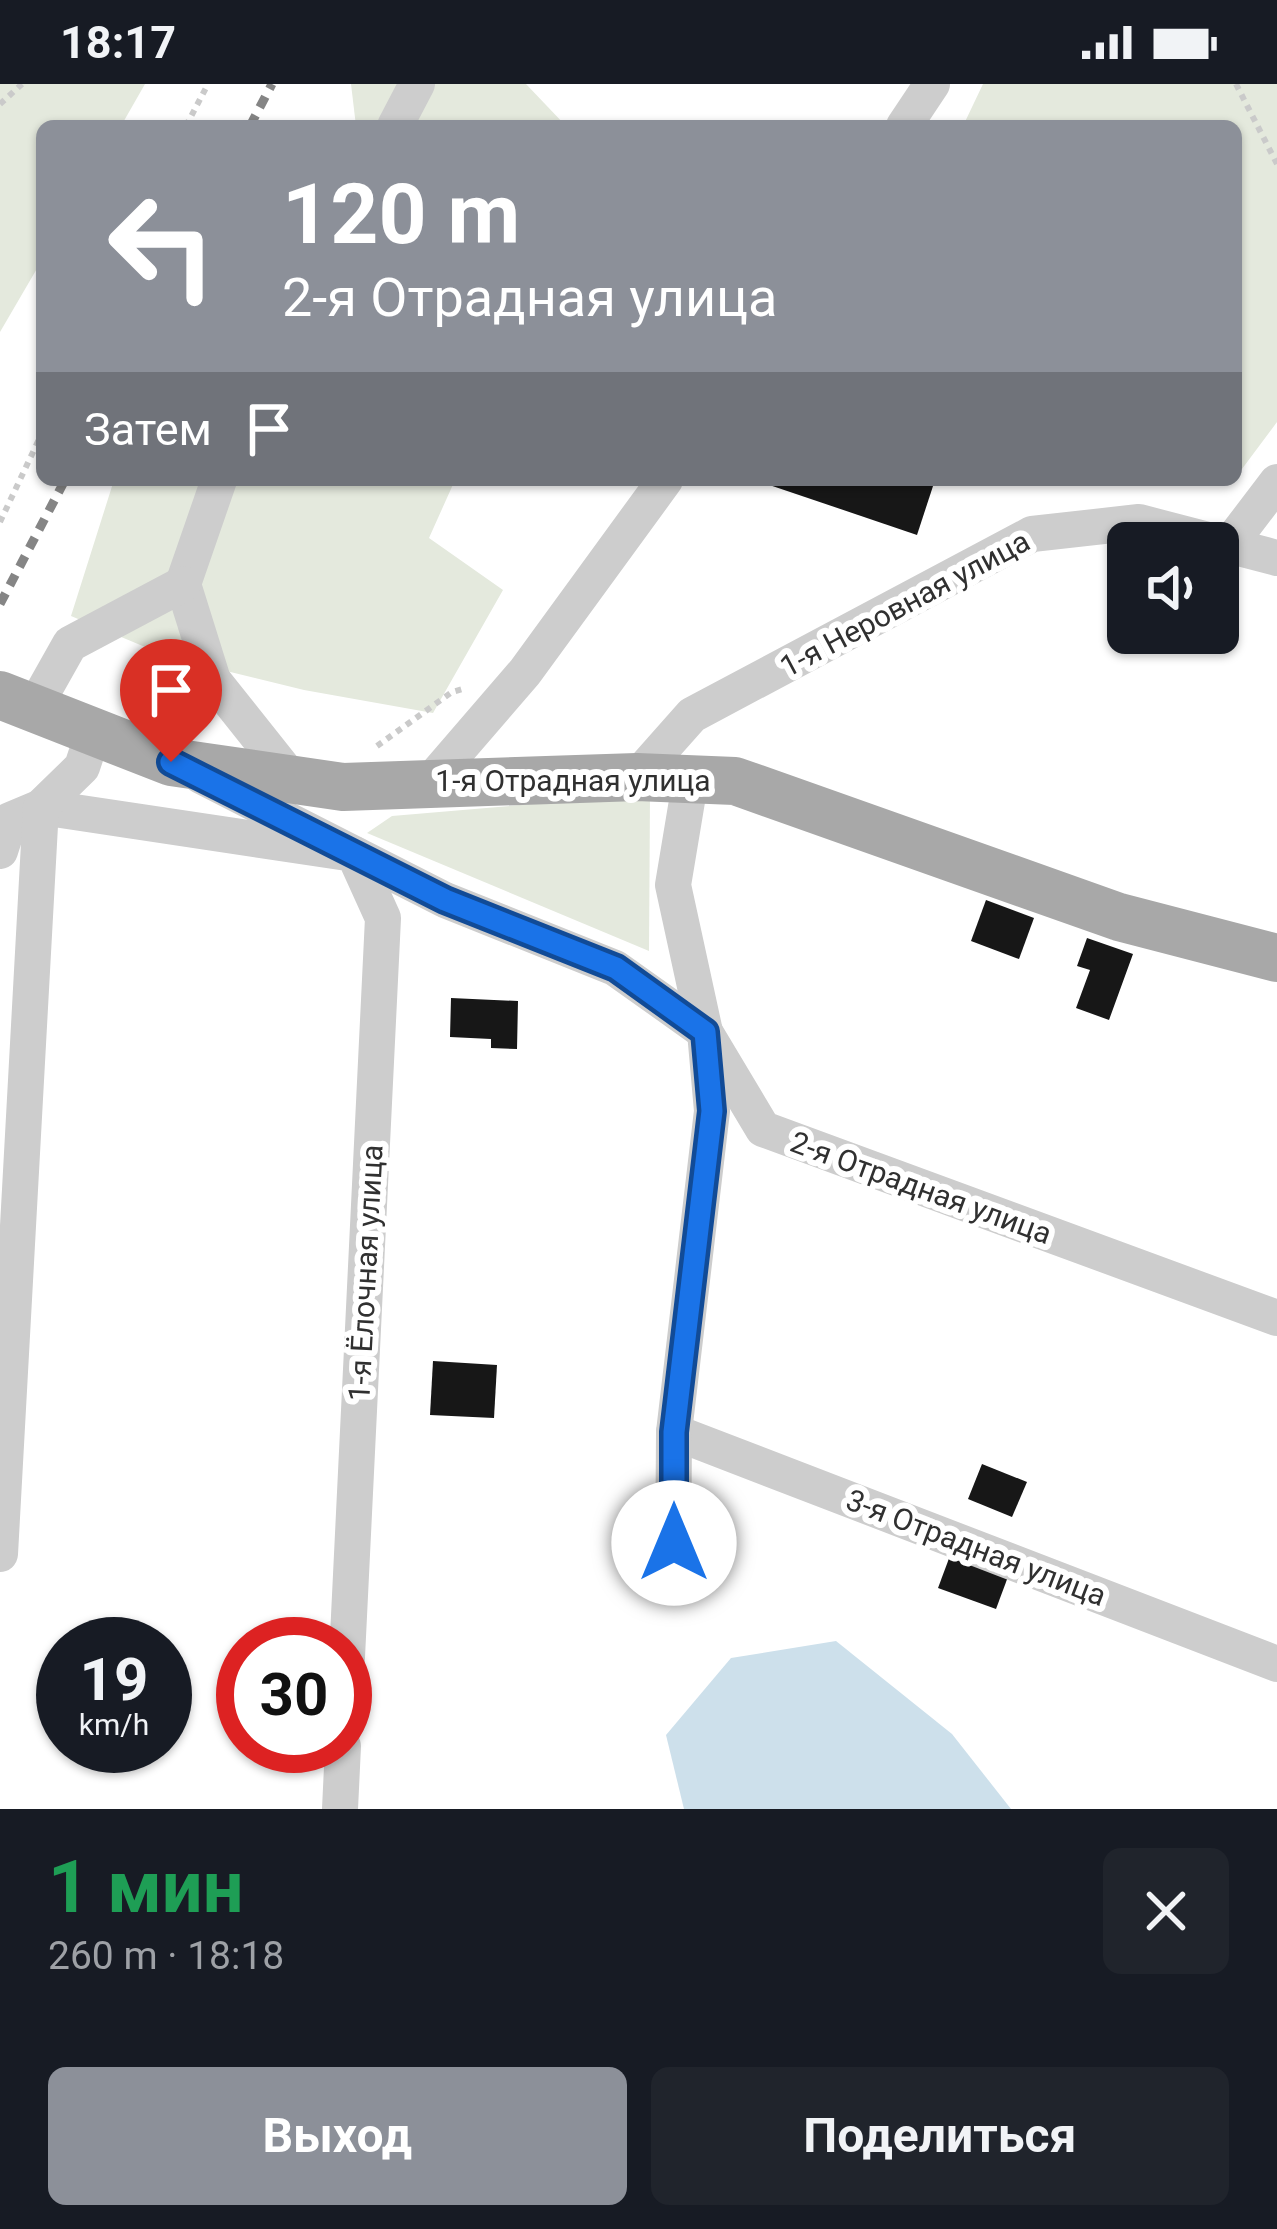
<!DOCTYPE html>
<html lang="ru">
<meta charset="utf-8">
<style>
body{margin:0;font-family:Roboto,sans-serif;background:#20242c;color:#f1f3f6;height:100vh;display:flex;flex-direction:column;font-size:45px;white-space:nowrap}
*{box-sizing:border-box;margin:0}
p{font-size:39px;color:#9ea1a6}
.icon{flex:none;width:66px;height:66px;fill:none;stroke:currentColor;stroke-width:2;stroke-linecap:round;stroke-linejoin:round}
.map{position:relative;height:1725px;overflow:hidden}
.drawer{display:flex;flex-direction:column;background:#171b24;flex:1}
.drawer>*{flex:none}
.hud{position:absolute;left:36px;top:36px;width:1206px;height:366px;border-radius:18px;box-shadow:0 3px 9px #0004;background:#8c9099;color:#fff;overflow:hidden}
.fabs{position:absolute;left:1107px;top:438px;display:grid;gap:24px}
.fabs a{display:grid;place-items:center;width:132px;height:132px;border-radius:18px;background:#171b24;box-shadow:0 3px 9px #0004;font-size:60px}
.speed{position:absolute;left:36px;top:1533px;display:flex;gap:24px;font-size:60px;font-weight:700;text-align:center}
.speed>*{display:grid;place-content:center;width:156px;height:156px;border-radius:50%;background:#171b24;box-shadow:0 3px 9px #0004;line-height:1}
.speed small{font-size:30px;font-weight:400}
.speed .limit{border:18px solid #d22;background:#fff;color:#111}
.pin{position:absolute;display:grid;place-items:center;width:102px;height:102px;color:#fff;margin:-123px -51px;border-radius:50% 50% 50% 0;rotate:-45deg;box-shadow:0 0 12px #0007}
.pin .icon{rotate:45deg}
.me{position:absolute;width:132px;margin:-66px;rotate:0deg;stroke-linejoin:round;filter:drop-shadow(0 0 9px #0008)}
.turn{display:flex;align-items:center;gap:42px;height:252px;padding:0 48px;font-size:54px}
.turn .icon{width:156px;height:156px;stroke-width:2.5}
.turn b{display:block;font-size:84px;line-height:102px}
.then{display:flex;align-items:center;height:114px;padding:0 48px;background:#0003;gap:24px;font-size:45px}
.round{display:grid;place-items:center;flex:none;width:126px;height:126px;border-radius:18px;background:#20242c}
.summary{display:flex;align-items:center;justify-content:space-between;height:204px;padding:0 48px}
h1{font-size:72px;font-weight:700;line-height:90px;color:#1e9e55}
.cta{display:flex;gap:24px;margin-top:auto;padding:24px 48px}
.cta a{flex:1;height:138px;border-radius:18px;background:#8c9099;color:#fff;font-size:48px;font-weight:700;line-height:138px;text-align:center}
.cta a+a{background:#20242c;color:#f1f3f6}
.status{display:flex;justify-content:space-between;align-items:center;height:84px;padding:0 60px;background:#171b24;direction:ltr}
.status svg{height:33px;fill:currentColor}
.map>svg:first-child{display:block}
.green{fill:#e4e9dd}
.water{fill:#cde0eb}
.building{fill:#171717}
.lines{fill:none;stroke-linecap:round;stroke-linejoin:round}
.path{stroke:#cacaca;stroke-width:6;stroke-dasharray:6 6;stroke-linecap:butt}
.minor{stroke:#cdcdcd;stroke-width:36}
.major{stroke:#a8a8a8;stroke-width:48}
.rail{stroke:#858585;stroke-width:9;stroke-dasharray:12 9;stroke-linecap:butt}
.route-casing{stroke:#114b97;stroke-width:30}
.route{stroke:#1a73e8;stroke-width:21}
.labels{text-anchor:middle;stroke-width:12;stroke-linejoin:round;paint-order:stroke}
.street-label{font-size:30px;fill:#303030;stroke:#fff}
</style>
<div class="status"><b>18:17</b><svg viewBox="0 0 49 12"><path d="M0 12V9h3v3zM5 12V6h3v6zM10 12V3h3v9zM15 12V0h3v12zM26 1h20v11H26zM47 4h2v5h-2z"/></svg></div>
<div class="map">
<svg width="1277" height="1725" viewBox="0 0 1277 1725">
<rect width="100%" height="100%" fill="#fff"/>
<!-- green -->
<g class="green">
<path d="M0,0H145L121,42H42V176L0,248Z"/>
<path d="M351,0H526L566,42H356Z"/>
<path d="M983,0H1277V338L1236,393V42H963Z"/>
<path d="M114,396H455L429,454L503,506L433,629L304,606L169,573L71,532Z"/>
<path d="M650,710L649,867L367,749L392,732Z"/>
</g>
<!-- water -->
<path class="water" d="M836,1557L952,1650L1011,1725H684L666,1651L731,1574Z"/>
<!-- building -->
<g class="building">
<path d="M755,396H935L917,451Z"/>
<path d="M986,816L1034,834L1019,875L971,857Z"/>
<path d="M1087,854L1133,870L1109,936L1076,924L1090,886L1077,882Z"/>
<path d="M451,914L518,917L517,965L491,964V955L450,953Z"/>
<path d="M433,1277L497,1281L494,1334L430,1331Z"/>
<path d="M982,1380L1027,1398L1012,1433L968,1415Z"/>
<path d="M951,1469L1009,1490L996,1525L938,1504Z"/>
</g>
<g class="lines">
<!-- path -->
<g class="path">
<path d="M1236,0L1277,80"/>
<path d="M0,20L22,0"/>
<path d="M186,42L208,0"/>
<path d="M0,438L42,349"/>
<path d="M377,662L452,608L466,604"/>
</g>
<!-- minor -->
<g class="minor">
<path d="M395,42L417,0"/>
<path d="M904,42L932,0"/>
<path d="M219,396L183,500L213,596L295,699"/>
<path d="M1229,461L1277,398"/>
<path d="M34,624L70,560L183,500"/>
<path d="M201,692L445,816L615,884L705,948L763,1045L1277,1234"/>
<path d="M637,693L692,631L1032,450L1139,438L1277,474"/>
<path d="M431,697L525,588L665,396"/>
<path d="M0,767L10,736L41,723L354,770L383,834L345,1614"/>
<path d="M674,1348L1277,1580"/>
<path d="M0,1470L41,723L82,683L94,647"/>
<path d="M673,1495L674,1348L712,1027L705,948L673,801L691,693"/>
<path d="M340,1725L343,1662"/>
</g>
<!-- major -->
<path class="major" d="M0,611L171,678L343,703L637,693L735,697L1119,833L1277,874"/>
<!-- rail -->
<g class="rail">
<path d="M250,42L272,0"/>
<path d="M0,520L65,396"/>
</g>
</g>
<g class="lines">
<defs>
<path id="route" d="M171,678L445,816L616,884L705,948L712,1027L674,1348V1459"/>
</defs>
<!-- route casing -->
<use href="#route" class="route-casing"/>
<!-- route -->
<use href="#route" class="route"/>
</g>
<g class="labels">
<!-- street labels -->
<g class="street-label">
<text transform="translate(905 520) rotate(-28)" y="10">1-я Неровная улица</text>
<text x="573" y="707">1-я Отрадная улица</text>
<text transform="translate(921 1104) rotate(20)" y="10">2-я Отрадная улица</text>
<text transform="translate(366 1189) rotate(-87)" y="10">1-я Ёлочная улица</text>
<text transform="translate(976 1464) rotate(21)" y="10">3-я Отрадная улица</text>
</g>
</g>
</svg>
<div class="fabs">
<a><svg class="icon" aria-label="sound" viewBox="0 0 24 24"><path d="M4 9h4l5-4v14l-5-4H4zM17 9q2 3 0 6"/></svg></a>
</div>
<div class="speed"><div>19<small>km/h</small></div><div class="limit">30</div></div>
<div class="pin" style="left:171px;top:678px;background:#d93025"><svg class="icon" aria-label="arrive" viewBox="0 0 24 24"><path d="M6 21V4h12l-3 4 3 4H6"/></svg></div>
<svg class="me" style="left:674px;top:1459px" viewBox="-20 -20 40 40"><circle r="19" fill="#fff"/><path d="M0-13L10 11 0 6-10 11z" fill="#1a73e8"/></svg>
<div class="hud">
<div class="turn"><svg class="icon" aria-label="left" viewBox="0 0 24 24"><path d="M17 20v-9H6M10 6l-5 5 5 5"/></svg><div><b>120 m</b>2-я Отрадная улица</div></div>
<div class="then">Затем<svg class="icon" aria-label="arrive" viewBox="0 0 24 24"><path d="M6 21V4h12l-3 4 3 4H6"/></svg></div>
</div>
</div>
<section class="drawer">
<div class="summary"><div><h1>1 мин</h1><p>260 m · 18:18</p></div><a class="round"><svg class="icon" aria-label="close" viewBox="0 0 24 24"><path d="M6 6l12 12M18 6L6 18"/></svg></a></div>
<div class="cta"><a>Выход</a><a>Поделиться</a></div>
</section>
